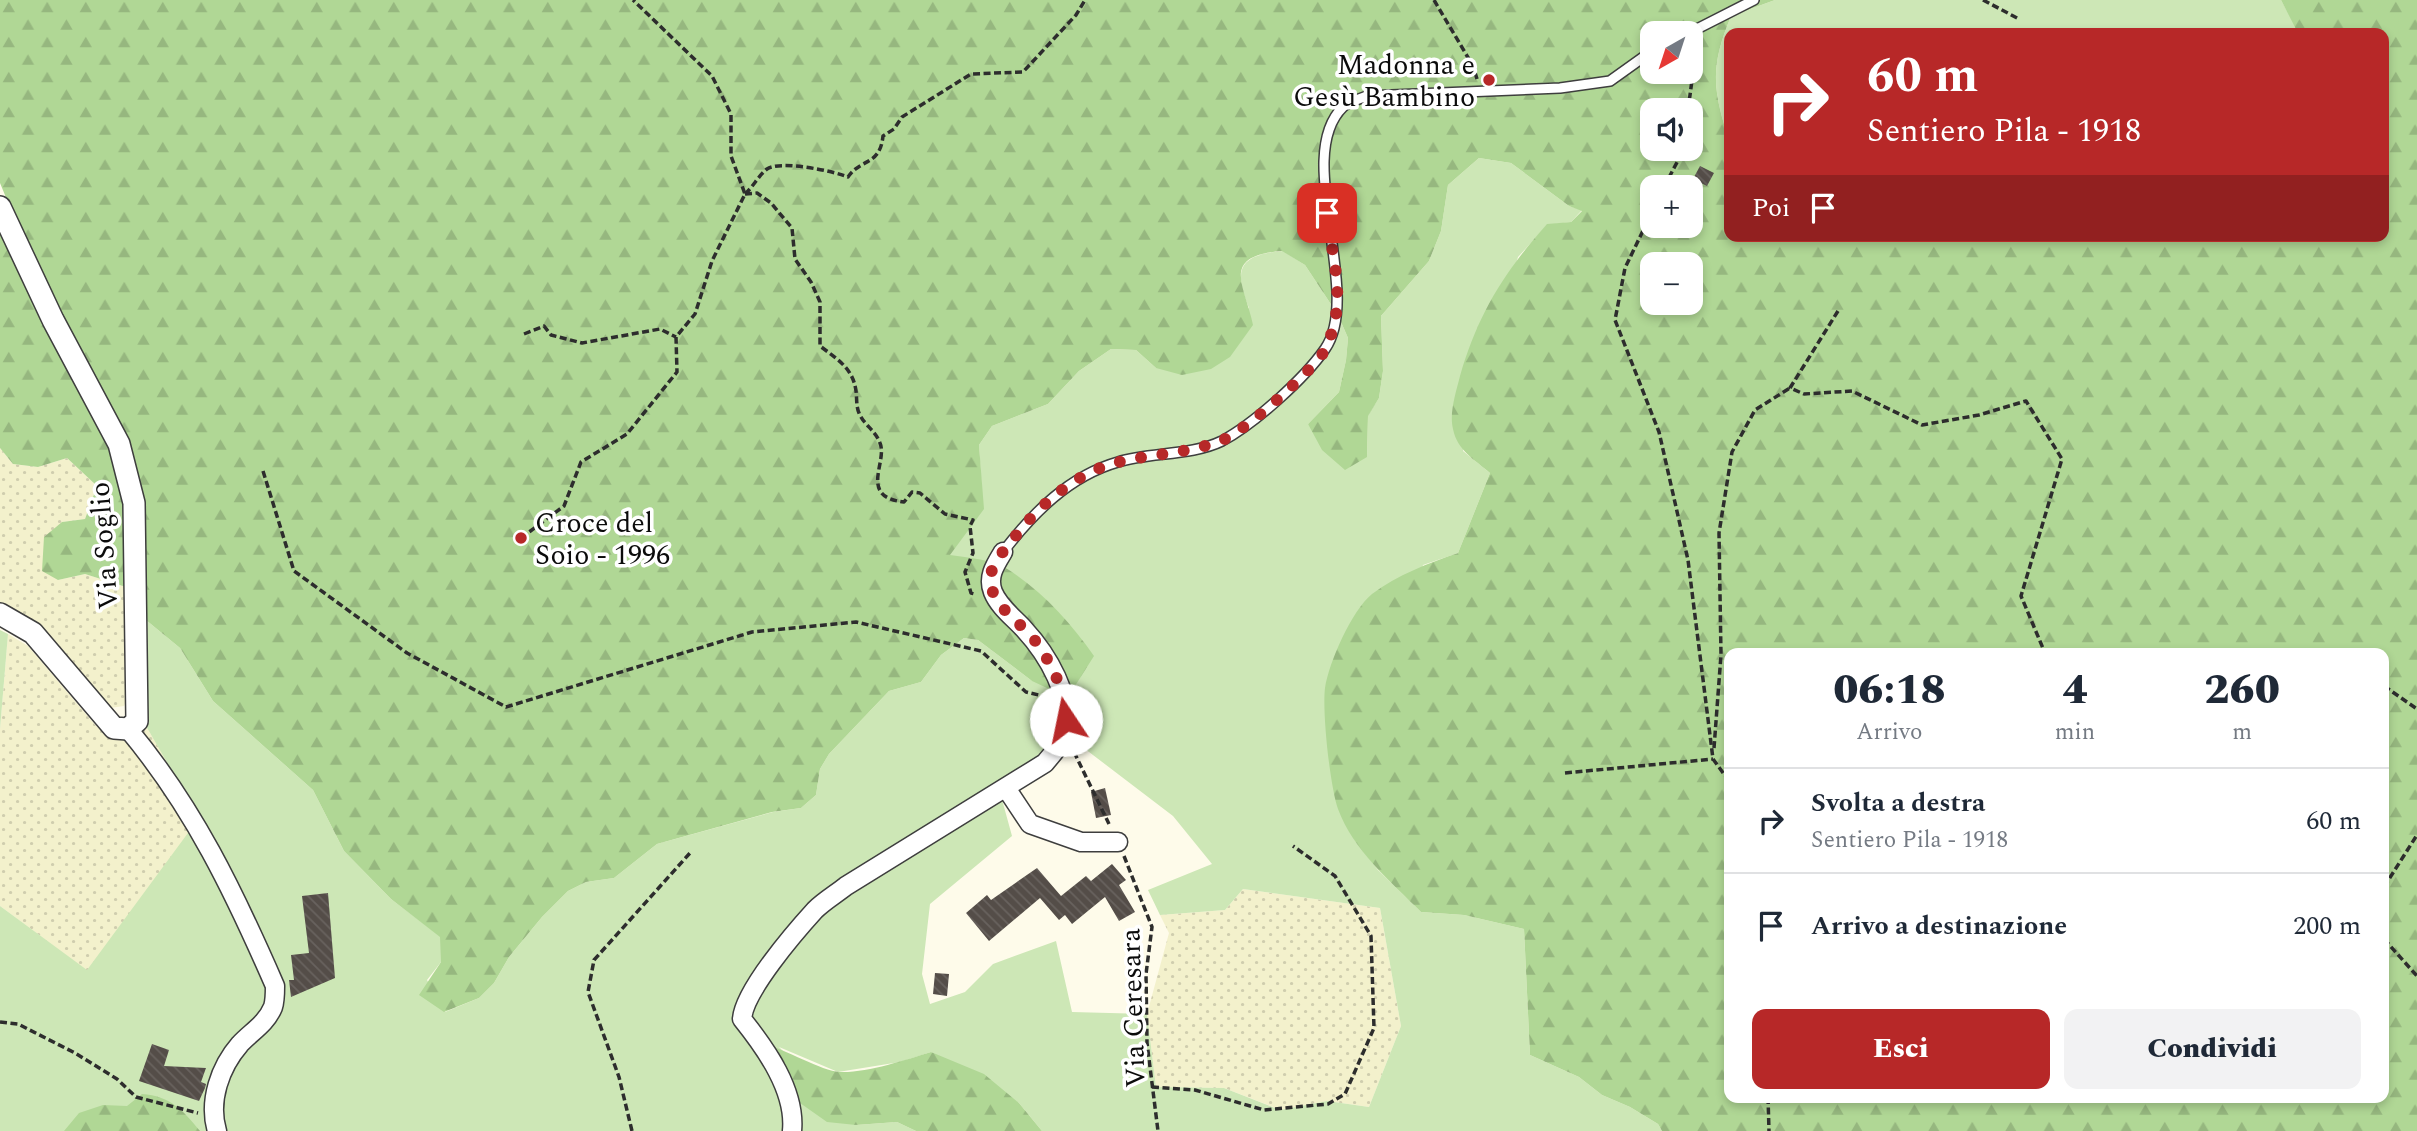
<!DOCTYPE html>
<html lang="it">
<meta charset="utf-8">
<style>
body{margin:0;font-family:Spectral,serif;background:#f2f2f3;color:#1f2937;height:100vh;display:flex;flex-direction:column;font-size:26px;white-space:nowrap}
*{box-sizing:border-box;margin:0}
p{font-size:23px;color:#747a83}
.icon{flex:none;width:38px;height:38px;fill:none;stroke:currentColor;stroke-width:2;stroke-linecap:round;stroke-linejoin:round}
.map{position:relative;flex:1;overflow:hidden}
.drawer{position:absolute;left:1724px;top:648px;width:665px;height:455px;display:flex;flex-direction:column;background:#fff;border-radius:14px;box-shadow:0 4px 10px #0003}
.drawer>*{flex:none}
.guide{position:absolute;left:1724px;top:28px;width:665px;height:214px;border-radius:14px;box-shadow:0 4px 10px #0003;background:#b72828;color:#fff;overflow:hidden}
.needle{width:46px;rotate:219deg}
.controls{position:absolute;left:1640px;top:21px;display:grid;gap:14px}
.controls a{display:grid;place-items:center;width:63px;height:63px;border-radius:14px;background:#fff;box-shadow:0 4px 10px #0003;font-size:35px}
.pin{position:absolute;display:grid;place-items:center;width:60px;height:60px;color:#fff;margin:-30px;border-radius:14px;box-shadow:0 4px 10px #0006}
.me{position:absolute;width:77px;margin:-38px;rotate:349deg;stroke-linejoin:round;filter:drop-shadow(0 0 5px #0008)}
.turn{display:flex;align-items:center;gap:24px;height:147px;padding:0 28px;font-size:32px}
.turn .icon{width:91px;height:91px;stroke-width:2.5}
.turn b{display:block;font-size:49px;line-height:60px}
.then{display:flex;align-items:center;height:66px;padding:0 28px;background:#0003;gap:14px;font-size:26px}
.eta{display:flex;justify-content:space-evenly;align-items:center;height:119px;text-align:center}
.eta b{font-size:42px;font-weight:800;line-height:49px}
.primary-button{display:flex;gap:14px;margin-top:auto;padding:14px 28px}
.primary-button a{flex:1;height:80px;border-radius:14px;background:#b72828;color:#fff;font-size:28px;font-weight:800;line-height:80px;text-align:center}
.primary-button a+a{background:#f2f2f3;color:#1f2937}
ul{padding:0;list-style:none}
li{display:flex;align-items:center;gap:21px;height:105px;padding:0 28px;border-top:2px solid #e0e1e3}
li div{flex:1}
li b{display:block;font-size:26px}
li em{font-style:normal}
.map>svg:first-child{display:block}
.farmland{fill:url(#farmland-dots)}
.grass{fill:#cde7b6;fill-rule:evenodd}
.forest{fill:url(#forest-firs);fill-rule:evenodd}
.building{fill:url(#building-back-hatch)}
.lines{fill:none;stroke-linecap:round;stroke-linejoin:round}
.service-casing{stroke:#3e3e3e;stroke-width:12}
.minor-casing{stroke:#3e3e3e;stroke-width:21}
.tertiary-casing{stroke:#3e3e3e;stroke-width:24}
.path{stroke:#2d2d2d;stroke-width:3.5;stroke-dasharray:7 3.5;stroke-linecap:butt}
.service{stroke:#fff;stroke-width:9}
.minor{stroke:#fff;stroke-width:18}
.tertiary{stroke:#fff;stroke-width:21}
.route{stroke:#b72828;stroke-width:12;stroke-dasharray:0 21.6}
.poi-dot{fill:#b72828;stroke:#fff;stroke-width:2.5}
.labels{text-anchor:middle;stroke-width:7;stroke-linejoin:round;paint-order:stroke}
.poi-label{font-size:28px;fill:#0b0b0b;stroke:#fff;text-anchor:end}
.street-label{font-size:28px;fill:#0b0b0b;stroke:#fff}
</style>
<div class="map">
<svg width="2417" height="1131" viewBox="0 0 2417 1131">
<defs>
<pattern id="farmland-dots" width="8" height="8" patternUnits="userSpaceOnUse" patternTransform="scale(1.75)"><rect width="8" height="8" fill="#f3f1cc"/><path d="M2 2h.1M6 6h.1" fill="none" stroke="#cfcdae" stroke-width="1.8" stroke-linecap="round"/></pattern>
<pattern id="forest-firs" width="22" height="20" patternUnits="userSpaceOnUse" patternTransform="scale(1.75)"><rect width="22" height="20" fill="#b0d795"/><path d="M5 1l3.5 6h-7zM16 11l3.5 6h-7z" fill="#96b77f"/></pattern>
<pattern id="building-back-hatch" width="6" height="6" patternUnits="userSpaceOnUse" patternTransform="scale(1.75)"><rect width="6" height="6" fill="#544d48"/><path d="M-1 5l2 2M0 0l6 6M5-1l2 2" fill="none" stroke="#68625e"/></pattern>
</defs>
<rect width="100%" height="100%" fill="#fefbea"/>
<!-- farmland -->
<g class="farmland">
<path d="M0,448L13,464L38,467L67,458L97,486L85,519L62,522L58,580L85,574L126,587L133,686L124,706L110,708L31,619L0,606Z"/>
<path d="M8,634L28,646L96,726L112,740H129L146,726L200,818L87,971L0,906V729Z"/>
<path d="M1243,889L1380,908L1401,1026L1369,1107L1327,1101L1281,1110L1224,1088L1156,1087L1147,1014L1169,933L1160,915L1225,910Z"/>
</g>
<!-- grass -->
<g class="grass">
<path d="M1775,0H2281L2299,32L1729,33V119L1724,124C1711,80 1714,58 1731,16Z"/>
<path d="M1479,158L1511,163L1569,206L1582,210L1571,222L1547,225L1518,257L1463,451L1490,473L1458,553L1423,565L1354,839L1378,870L1421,912L1464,915L1524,929L1530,1055L1579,1077L1602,1095L1630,1107L1658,1124L1662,1131H1042L1019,1103L931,1052L900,1062L838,1072L779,1047L856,1125L897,1122L916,1131H0V906L87,970L199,818L146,726V620L180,648L213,701L313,790L344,851L391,899L441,937V962L427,980L445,1012L479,998L494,983L509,957L542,917L568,891L586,882L614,878L657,844L773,812L801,808L816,795L820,769L829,754L889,691L921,682L941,655L964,638L978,640L1032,681L949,555L983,509L979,445L992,426L1048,404L1079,371L1111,349L1136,350L1156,368L1249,308C1234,270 1237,255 1283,251L1305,265L1338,315L1348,338L1346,360L1339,392L1308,424L1367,457L1368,415L1379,398L1383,371L1381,316L1429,261L1441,231L1448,185ZM1072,739L1173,816L1212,864L1148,890L1160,915L1225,910L1243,889L1380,908L1401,1026L1369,1107L1327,1101L1280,1110L1224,1088L1156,1087L1147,1014L1072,1012L1056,941L993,964L965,992L930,1004L922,974L930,904L1012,836L998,785Z"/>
<path d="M0,630L8,634L0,729Z"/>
</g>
<!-- forest -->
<g class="forest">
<path d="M0,0H1775L1731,16C1714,58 1711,80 1724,124L1729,119V236H2384V33H2298L2281,0H2417V1131H1662L1658,1124L1630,1107L1602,1095L1579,1077L1530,1055L1524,929L1464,915L1421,912C1391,882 1353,850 1338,809C1330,786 1322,712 1325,688C1329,662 1352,610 1372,594C1397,575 1429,563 1458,553L1490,473C1475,460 1457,450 1453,429C1449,413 1456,392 1460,376C1478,314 1504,272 1547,224L1571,222L1582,211L1569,206L1511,163L1479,158L1448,185L1441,231L1429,261L1381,316L1383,371L1379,398L1368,416L1367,457L1345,470L1322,450L1308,424L1339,392L1346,360L1348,338L1338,315L1305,265L1282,251C1219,256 1245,285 1253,325L1230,357L1211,369L1182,375L1156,368L1136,350L1111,349L1079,371L1048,404L992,426L979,445L984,509L950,555C969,558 992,559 1009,570C1043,592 1071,623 1094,656L1075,686L1060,694L1032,681L978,640L964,638L941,655L921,682L889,691L829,754L820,769L816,795L801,808L772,812L657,844L614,878L586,882L568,891L542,917L509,957L494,983L479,998L444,1012L419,995L441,962L440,937L391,899L344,851L313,790L213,701L180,648L146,620L141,525L0,183ZM1652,33H1690V72H1652ZM1652,110H1690V149H1652ZM1652,187H1690V226H1652ZM1652,264H1690V303H1652ZM1729,653H2384V1097H1729Z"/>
<path d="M0,225L26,288L107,443L123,501L126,587L85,574L58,580L42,571L44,537L62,522L85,519L97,486L67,458L38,467L13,464L0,448Z"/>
<path d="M763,1044C786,1049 821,1071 840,1072C867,1073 905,1060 931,1052L984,1074L1019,1103L1042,1131H916L897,1122L856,1125L827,1122L783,1091Z"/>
<path d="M142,1094C170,1096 183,1110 200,1131H64L79,1113L103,1105L127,1106Z"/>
</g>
<!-- building -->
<g class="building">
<path d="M1700,166L1714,173L1707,186L1693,179Z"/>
<path d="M1105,788L1111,815L1096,818L1091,792Z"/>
<path d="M1112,864L1126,880L1119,885L1135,912L1119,921L1105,897L1072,924L1065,915L1059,920L1040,898L989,941L966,913L987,895L991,900L1037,868L1061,896L1086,876L1091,881Z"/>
<path d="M328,893L335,978L291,997L289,980H294L291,955L309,953L302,896Z"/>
<path d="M935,973L949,974L947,996L933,994Z"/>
<path d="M152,1044L169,1050L164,1066L206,1068L201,1082L206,1084L205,1088L199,1101L139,1081Z"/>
</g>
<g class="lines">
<defs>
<g id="service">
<path d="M1689,33L1754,0"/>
<path d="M1003,552C1033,513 1069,476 1118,462C1150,452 1191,456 1222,441C1254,424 1304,379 1325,349C1364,293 1292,156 1343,107C1348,102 1360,99 1367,96L1560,88L1610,81L1652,51"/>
</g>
<g id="minor">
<path d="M128,729C194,808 234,892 275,986C275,992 275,1001 273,1007C266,1024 251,1032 240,1044C220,1067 208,1101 217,1131"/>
<path d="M1006,788L1030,824L1081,842H1118"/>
<path d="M792,1131C796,1091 766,1049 742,1019C744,991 795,932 815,910C824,901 836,894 846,886L1045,763C1052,754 1064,742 1066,732C1072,696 1048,655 1024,629C1014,618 999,607 993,592C987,577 995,565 1003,552"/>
</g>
<path id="tertiary" d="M0,207L53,320L119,444L134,503L137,721L128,729L114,728L33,633L0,614"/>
</defs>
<!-- service casing -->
<use href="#service" class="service-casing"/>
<!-- minor casing -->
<use href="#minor" class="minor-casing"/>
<!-- tertiary casing -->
<use href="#tertiary" class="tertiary-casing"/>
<!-- path -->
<g class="path">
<path d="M1434,0L1473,66L1477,79"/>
<path d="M1983,0L2019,19"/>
<path d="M1688,110L1697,43"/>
<path d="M1664,187L1684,149"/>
<path d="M745,194L757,193L771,203L792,228L795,259L811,282L820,302V346C837,359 853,368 856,391C857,398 856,406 859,413C864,425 875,430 880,443C888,462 858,497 904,502L912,492L920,493L945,514L973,520L970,526L973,553L965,572L971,593L975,594"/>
<path d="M745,194C753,187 759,175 767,169C780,160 834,171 848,177C861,158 880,166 883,136L894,129L902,117L971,74L1023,72L1076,15L1085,0"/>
<path d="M1652,212L1625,268L1615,320L1659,432L1688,560L1713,759L1729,781"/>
<path d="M1838,311L1790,388L1804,394L1852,391L1922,425L1979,415L2026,401L2062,459L2021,596L2045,653"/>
<path d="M524,334L544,326L551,335L582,343L660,329L676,337"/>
<path d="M263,471L294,571L407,653L506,707L752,632L856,622L981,651L1026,692L1047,697"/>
<path d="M521,538L564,506L581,462L627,434L677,372L676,337L695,314L712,261L745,194L731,156V114L712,76L633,0"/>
<path d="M2384,686L2417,709"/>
<path d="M1714,748L1721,655L1719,533L1732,452L1755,410L1790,388"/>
<path d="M1074,752L1109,824"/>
<path d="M1565,773L1713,759"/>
<path d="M1124,856L1152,927L1146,974L1147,1043L1158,1131"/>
<path d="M2384,887L2417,835"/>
<path d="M2384,939L2417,976"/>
<path d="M0,1022L18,1024L75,1053L117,1079L136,1097L198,1113"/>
<path d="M1152,1087L1195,1090L1264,1110L1328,1104L1345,1094L1374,1028L1371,936L1335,876L1293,846"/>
<path d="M1768,1097L1769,1131"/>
<path d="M632,1131L619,1077L588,992L594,960L690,853"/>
</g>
<!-- service -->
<use href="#service" class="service"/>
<!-- minor -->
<use href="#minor" class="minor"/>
<!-- tertiary -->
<use href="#tertiary" class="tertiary"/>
</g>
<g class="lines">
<!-- route -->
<path class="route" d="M1066,720C1066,693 1052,664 1036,642C1021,621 986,604 991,574C993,562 1006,548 1014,538C1039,505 1078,471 1119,462C1152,454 1187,453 1218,442C1243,434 1312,371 1326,349C1329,343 1331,335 1333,328C1344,290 1331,252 1327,213"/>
</g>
<!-- markers -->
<g class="poi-dot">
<circle cx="1489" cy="80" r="7"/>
<circle cx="521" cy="538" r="7"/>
</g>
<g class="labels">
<!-- poi labels -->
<g class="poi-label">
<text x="1475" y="74">Madonna e<tspan x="1475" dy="32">Gesù Bambino</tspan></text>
<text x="535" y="532" text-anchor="start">Croce del<tspan x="535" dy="32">Soio - 1996</tspan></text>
</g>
<!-- street labels -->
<g class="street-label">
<text transform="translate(103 546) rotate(-94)" y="10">Via Soglio</text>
<text transform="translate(1132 1008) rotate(-92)" y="10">Via Ceresara</text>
</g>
</g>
</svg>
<div class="controls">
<a><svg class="needle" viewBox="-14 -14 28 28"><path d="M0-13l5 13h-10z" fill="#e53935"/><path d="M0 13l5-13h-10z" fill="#747a83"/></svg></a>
<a><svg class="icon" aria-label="sound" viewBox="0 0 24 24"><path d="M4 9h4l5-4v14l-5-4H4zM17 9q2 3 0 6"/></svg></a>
<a>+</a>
<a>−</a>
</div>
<div class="pin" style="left:1327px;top:213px;background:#d93025"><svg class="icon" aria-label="arrive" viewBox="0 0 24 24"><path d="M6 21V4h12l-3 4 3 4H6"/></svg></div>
<svg class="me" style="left:1066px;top:720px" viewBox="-20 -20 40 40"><circle r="19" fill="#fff"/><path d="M0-13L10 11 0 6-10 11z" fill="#b72828"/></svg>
<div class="guide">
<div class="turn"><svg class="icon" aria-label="right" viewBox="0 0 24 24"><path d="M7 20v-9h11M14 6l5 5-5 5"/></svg><div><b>60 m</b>Sentiero Pila - 1918</div></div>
<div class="then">Poi<svg class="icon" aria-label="arrive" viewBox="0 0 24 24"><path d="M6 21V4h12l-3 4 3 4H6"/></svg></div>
</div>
<section class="drawer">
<div class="eta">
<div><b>06:18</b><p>Arrivo</p></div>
<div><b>4</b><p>min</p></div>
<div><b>260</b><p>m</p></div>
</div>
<ul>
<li><svg class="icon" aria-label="right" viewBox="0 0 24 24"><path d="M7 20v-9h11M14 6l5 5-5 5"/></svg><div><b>Svolta a destra</b><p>Sentiero Pila - 1918</p></div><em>60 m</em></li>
<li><svg class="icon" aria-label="arrive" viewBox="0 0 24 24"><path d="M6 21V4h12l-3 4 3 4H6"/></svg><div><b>Arrivo a destinazione</b></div><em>200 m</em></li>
</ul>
<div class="primary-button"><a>Esci</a><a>Condividi</a></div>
</section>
</div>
